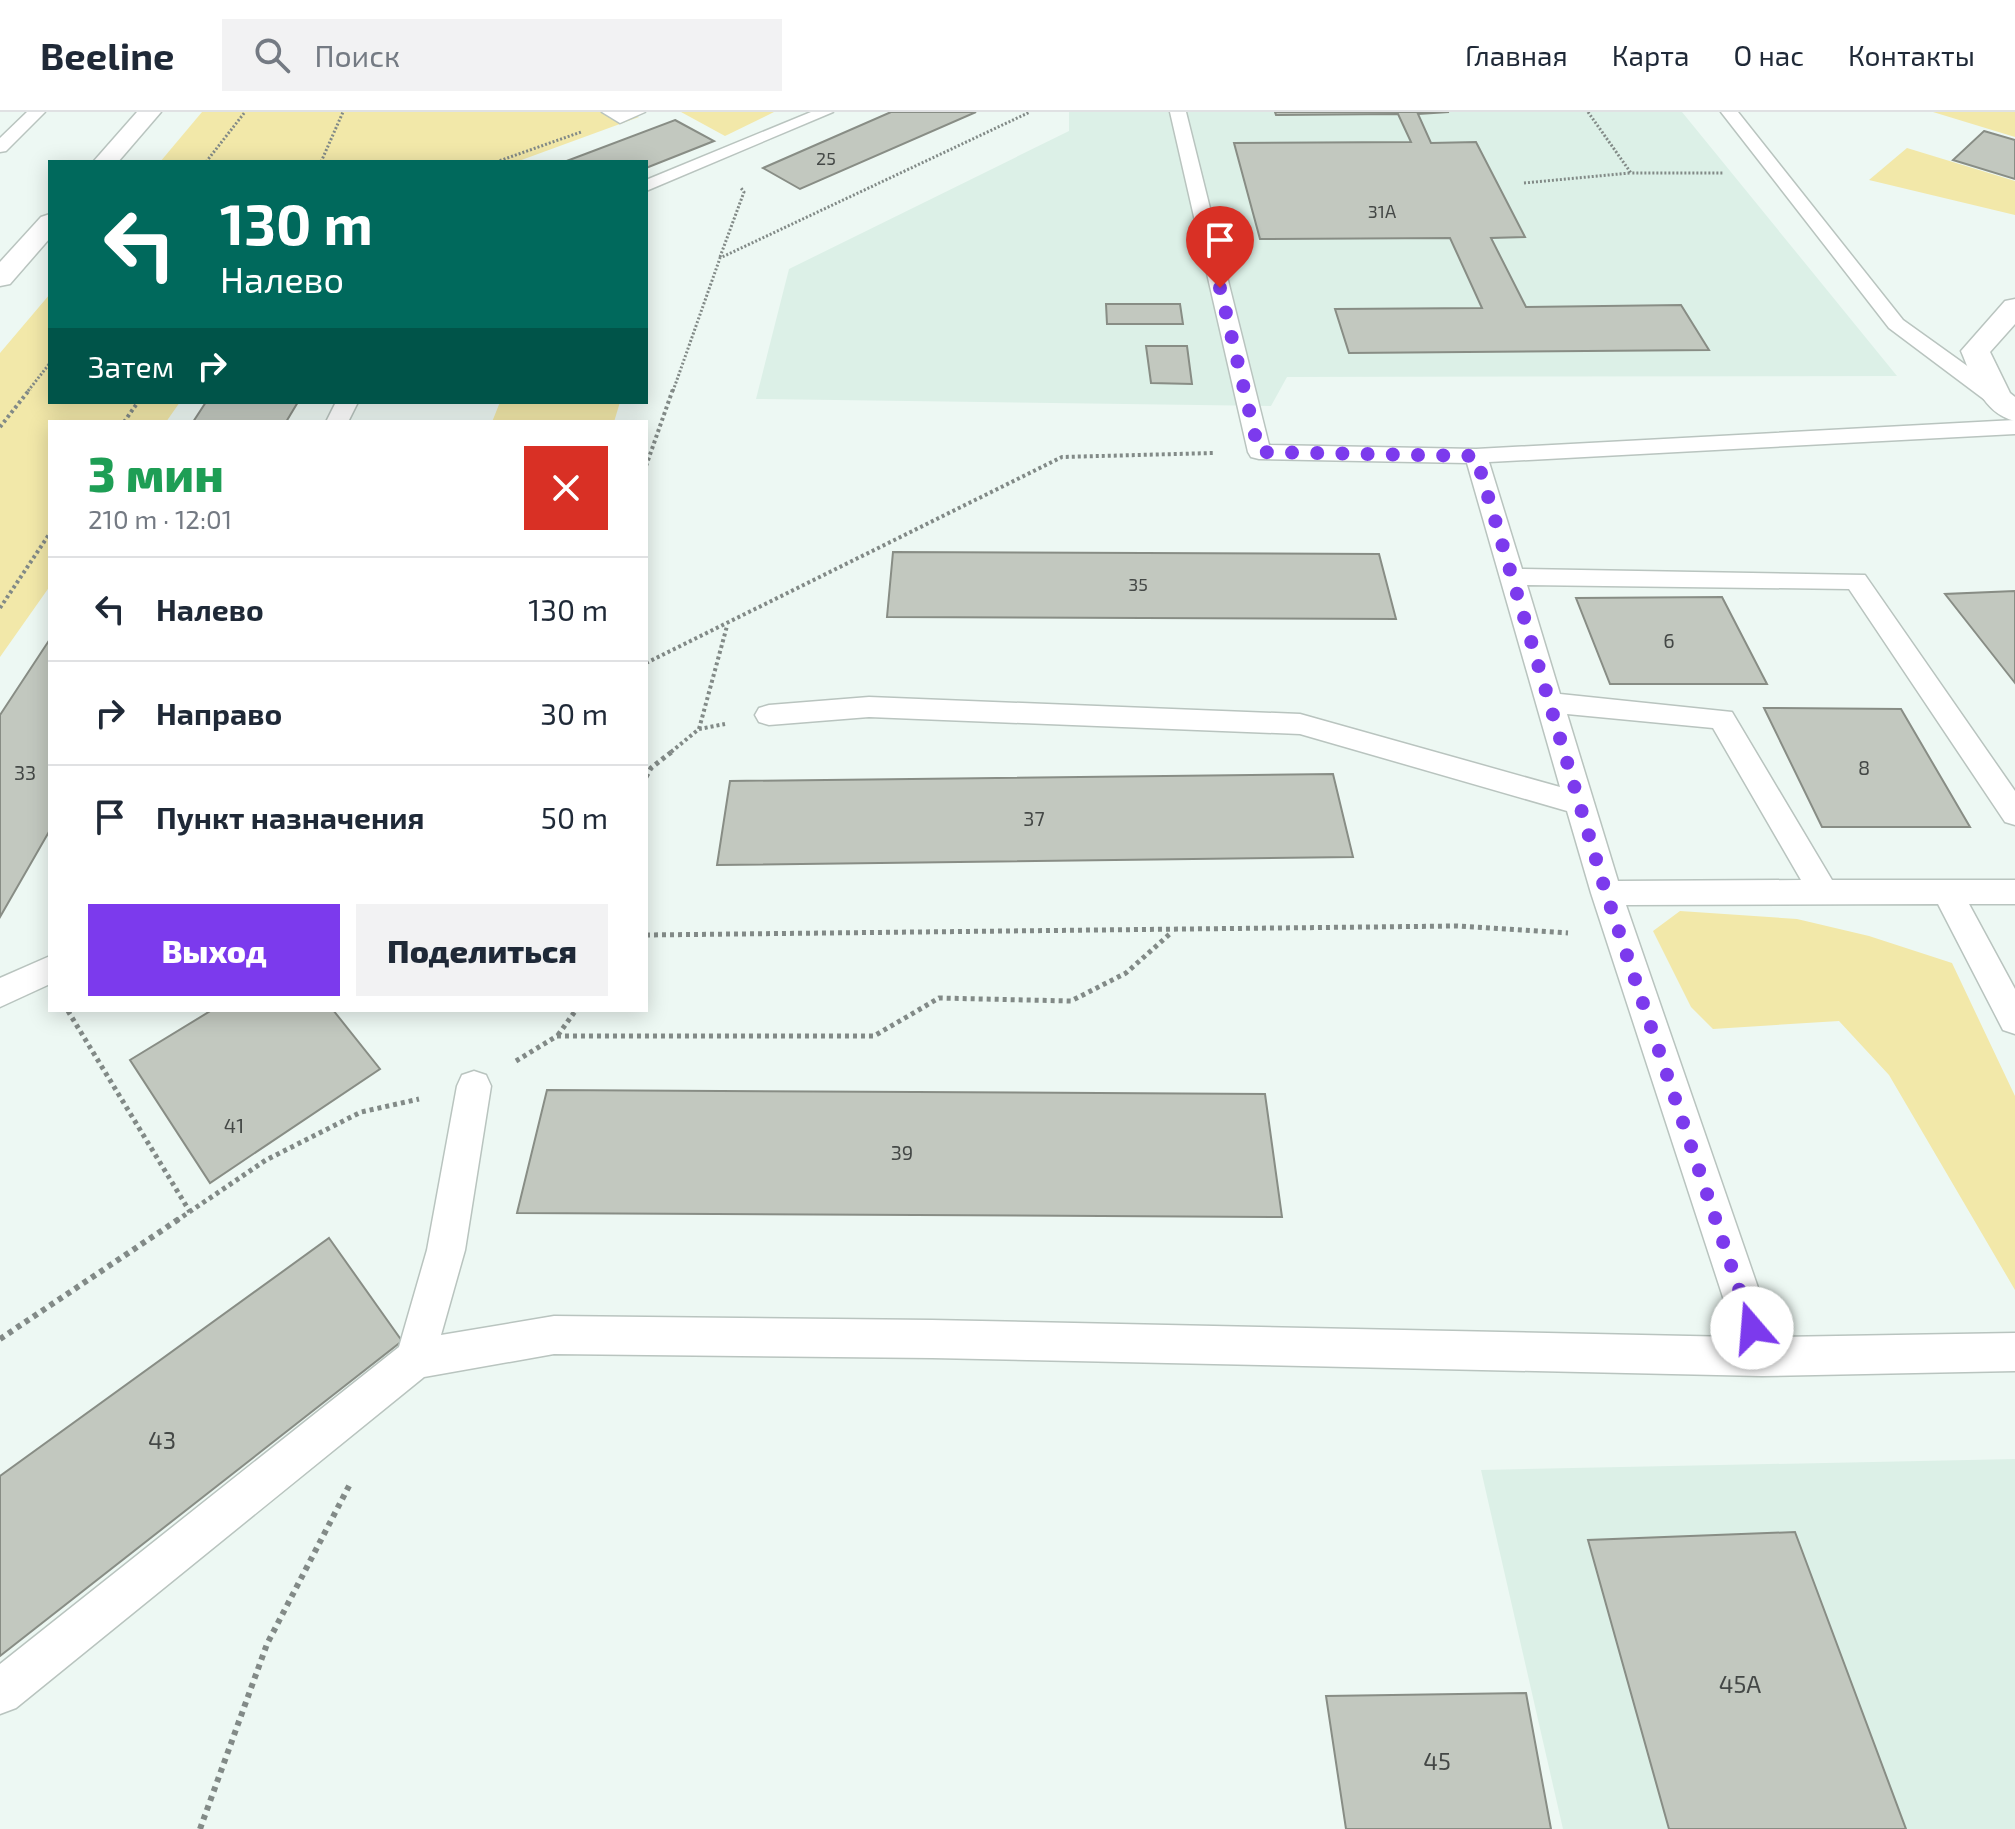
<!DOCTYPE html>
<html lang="ru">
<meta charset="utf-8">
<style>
body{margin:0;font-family:"Exo 2",sans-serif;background:#f2f2f3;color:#1f2937;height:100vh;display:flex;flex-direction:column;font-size:30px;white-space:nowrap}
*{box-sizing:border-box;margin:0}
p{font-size:26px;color:#747a83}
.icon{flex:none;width:44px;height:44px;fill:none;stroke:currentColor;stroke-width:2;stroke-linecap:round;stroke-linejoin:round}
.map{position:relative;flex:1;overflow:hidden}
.drawer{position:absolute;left:48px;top:308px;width:600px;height:592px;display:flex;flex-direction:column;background:#fff;border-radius:0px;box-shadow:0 4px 20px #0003}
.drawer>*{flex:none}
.hud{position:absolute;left:48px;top:48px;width:600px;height:244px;border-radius:0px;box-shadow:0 4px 20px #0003;background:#00695c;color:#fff;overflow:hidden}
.pin{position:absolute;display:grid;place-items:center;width:68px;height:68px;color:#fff;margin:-82px -34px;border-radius:50% 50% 50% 0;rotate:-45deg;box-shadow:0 0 8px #0007}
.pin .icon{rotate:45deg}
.me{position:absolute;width:88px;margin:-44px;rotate:342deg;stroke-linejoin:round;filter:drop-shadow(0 0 6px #0008)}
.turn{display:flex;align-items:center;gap:28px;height:168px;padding:0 40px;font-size:36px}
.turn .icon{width:104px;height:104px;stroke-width:2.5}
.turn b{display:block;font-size:56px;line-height:68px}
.then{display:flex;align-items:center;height:76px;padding:0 40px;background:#0003;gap:16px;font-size:30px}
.round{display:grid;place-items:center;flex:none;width:84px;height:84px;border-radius:0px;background:#f2f2f3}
.overview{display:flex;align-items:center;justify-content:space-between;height:136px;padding:0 40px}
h1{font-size:48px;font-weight:800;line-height:60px;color:#1e9e55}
.button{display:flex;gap:16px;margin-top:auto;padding:16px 40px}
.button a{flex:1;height:92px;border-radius:0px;background:#7c3aed;color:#fff;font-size:32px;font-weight:800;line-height:92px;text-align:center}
.button a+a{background:#f2f2f3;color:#1f2937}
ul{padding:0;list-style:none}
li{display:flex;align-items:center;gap:24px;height:104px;padding:0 40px;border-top:2px solid #e0e1e3}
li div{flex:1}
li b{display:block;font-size:30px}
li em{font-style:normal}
header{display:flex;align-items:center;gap:48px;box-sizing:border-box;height:112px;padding:0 40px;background:#fff;border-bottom:2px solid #e0e1e3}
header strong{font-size:38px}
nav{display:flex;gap:44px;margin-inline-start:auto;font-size:28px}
.search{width:560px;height:72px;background:#f2f2f3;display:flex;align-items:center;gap:20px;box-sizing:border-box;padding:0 28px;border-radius:0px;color:#747a83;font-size:30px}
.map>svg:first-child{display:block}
.built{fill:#dcf0e7}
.green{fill:#f2e8a9}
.building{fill:#c2c8bf;stroke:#888d85;stroke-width:2}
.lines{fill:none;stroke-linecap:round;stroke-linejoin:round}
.service-casing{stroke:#b9c4bf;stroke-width:3}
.minor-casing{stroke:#b9c4bf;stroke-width:3}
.primary-casing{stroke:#b9c4bf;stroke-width:3}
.path-far3{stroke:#828a87;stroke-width:3;stroke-dasharray:2 2;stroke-linecap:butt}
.path-far2{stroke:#828a87;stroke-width:4;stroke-dasharray:3 3;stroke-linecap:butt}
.path-far1{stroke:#828a87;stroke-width:5;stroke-dasharray:4 4;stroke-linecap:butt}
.path{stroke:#828a87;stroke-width:6;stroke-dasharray:5 5;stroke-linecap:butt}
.service{fill:#fff;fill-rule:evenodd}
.minor{fill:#fff;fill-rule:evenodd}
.primary{fill:#fff;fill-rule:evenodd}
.route{stroke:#7c3aed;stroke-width:14;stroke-dasharray:0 25.2}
.labels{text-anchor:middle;stroke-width:7;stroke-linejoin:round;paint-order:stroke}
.far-number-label{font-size:18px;fill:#444846}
.number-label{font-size:20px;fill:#444846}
.near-number-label{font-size:24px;fill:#444846}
</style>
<header>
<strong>Beeline</strong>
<div class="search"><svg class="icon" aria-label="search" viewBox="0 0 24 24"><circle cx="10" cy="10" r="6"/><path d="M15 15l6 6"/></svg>Поиск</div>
<nav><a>Главная</a><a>Карта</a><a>О нас</a><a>Контакты</a></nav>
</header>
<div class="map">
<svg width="2015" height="1717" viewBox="0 0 2015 1717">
<rect width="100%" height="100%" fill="#edf8f3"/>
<!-- built -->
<g class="built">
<path d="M1069,0H1682L1897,264L1287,265L1271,294L756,287L789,157L1069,19Z"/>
<path d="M2015,1347V1717H1563L1481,1358Z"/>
</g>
<!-- green -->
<g class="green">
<path d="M202,0H630L639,5L516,50H160Z"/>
<path d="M681,0H774L725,24Z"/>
<path d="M1933,0H2015V25Z"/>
<path d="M1907,36L2015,69V103L1869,68Z"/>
<path d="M50,182V290H180L166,310H50V474L0,545V241Z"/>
<path d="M500,290H620L614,310H492Z"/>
<path d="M1680,799L1797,807L1869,824L1952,851L2015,984V1178L1889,963L1839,909L1713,917L1691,895L1653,819Z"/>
</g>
<!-- building -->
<g class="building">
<path d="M891,0H976L800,77L763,56Z"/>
<path d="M1275,0H1449L1418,2L1431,31L1476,30L1525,125L1491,126L1526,195L1681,193L1709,238L1349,241L1335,197L1482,196L1450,126L1260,127L1234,31L1411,30L1398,2L1276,3Z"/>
<path d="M675,8L714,29L646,56V50H564Z"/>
<path d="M1984,19L2015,28V67L1953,48Z"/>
<path d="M1106,192H1180L1183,212H1107Z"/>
<path d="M1146,234H1187L1192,272L1151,271Z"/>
<path d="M206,290H298L286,310H193Z"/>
<path d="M893,440L1379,442L1396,507L887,505Z"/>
<path d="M2015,479V571L1945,482Z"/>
<path d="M1722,485L1767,572H1610L1576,486Z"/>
<path d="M50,527V718L0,805V603Z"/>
<path d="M1764,596L1901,597L1970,715H1822Z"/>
<path d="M1333,662L1353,745L717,753L730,669Z"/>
<path d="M212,898H333L380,957L210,1071L130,948Z"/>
<path d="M547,978L1265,982L1282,1105L517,1101Z"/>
<path d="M329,1126L402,1229L0,1544V1364Z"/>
<path d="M1795,1420L1906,1717H1669L1588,1428Z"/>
<path d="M1526,1581L1551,1717H1346L1326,1584Z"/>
</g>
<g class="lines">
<defs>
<g id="service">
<path d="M27,0H45L6,39L0,40V26Z"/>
<path d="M602,0H645L620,11Z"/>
<path d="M811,0H833L646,79V68Z"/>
<path d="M1170,0H1186L1269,333L1476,337L2015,308V322L1489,350L1522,457L1865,463L2015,679V713L2005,710L1849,477L1527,473L1560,582L1732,600L1832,768H2015V792H1969L2015,877V922L2003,918L1938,792L1626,793L1775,1225L2015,1221V1259L1762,1264L932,1246L554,1242L424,1265L16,1596L0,1602V1552L399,1235L427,1138L457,974L462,963L474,959L486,963L491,974L465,1138L441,1223L554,1204L932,1208L1736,1225L1591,781L1567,699L1300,622L869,605L769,613L759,610L755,603L759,596L769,593L869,585L1300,602L1560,675L1467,351L1259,347L1251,345L1248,340ZM1567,602L1713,616L1801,768L1618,769Z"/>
<path d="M1721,0H1738L1903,208L2005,281L2008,286L2005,291H1989L1889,216Z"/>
<path d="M336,290H358L348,310H326Z"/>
<path d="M50,844V872L0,895V866Z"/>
</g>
<path id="minor" d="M2015,187V212L1990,240L2010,281L2015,285V309C1982,301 1973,267 1961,239L2005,189Z"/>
<g id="primary">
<path d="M137,0H161L118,50H93Z"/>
<path d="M50,102V126L10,172L0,174V150L41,105Z"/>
</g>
</defs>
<!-- service casing -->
<use href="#service" class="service-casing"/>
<!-- minor casing -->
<use href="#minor" class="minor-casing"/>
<!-- primary casing -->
<use href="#primary" class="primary-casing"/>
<!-- path-far3 -->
<g class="path-far3">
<path d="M1588,0L1631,61H1723"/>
<path d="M206,50L245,0"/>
<path d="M321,50L343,0"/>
<path d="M496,50L581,20"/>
<path d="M1524,71L1630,61"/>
<path d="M720,145L744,80L741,76"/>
<path d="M28,279L50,251"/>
<path d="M673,279L720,146L1030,0"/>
</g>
<!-- path-far2 -->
<g class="path-far2">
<path d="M124,310L138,290"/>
<path d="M0,315L30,277"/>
<path d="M646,354L673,277"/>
<path d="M0,496L50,421"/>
<path d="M646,551L1062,345L1214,341"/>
<path d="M699,617L727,514"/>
<path d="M671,640L699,617L725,612"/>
</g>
<!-- path-far1 -->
<g class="path-far1">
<path d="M646,665L651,656L674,638"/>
<path d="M646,823L1457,814L1568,821"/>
<path d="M68,899L190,1100"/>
<path d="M558,923L576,898"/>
<path d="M516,949L557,924H874L939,886L1071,889L1126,861L1172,820"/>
<path d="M176,1109L266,1048L361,1000L419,987"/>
</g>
<!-- path -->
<g class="path">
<path d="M0,1227L179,1107"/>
<path d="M200,1717L267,1532L350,1372"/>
</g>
<!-- service -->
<use href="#service" class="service"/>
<!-- minor -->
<use href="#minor" class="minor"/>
<!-- primary -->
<use href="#primary" class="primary"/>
</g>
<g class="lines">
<!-- route -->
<path class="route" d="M1220,176L1259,340L1476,344L1606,781L1752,1216"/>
</g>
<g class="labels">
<!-- far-number labels -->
<g class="far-number-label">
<text x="826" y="53">25</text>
<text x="1382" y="106">31А</text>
<text x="1138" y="479">35</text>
</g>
<!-- number labels -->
<g class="number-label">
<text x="1669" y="536">6</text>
<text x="1864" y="663">8</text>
<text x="25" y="668">33</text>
<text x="1034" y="714">37</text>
<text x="234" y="1021">41</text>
<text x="902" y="1048">39</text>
</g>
<!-- near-number labels -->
<g class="near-number-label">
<text x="162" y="1337">43</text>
<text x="1740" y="1581">45А</text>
<text x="1437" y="1658">45</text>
</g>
</g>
</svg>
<div class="pin" style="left:1220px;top:176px;background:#d93025"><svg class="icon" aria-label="arrive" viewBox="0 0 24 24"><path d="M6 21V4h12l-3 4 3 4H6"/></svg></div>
<svg class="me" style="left:1752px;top:1216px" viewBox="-20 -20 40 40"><circle r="19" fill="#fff"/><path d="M0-13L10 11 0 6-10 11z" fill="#7c3aed"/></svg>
<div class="hud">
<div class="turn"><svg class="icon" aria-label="left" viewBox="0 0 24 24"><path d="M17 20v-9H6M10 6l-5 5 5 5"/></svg><div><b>130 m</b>Налево</div></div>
<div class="then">Затем<svg class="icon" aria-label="right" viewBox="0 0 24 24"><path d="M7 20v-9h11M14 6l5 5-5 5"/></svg></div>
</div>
<section class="drawer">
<div class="overview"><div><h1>3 мин</h1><p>210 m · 12:01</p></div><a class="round" style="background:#d93025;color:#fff"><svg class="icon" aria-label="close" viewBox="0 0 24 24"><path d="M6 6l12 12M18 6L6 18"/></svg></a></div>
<ul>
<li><svg class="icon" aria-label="left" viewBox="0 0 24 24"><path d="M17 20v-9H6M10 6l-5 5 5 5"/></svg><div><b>Налево</b></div><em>130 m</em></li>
<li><svg class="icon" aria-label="right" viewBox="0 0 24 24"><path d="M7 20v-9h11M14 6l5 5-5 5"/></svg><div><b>Направо</b></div><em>30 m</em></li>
<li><svg class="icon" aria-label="arrive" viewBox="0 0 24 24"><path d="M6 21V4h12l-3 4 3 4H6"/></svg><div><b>Пункт назначения</b></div><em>50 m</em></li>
</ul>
<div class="button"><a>Выход</a><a>Поделиться</a></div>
</section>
</div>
